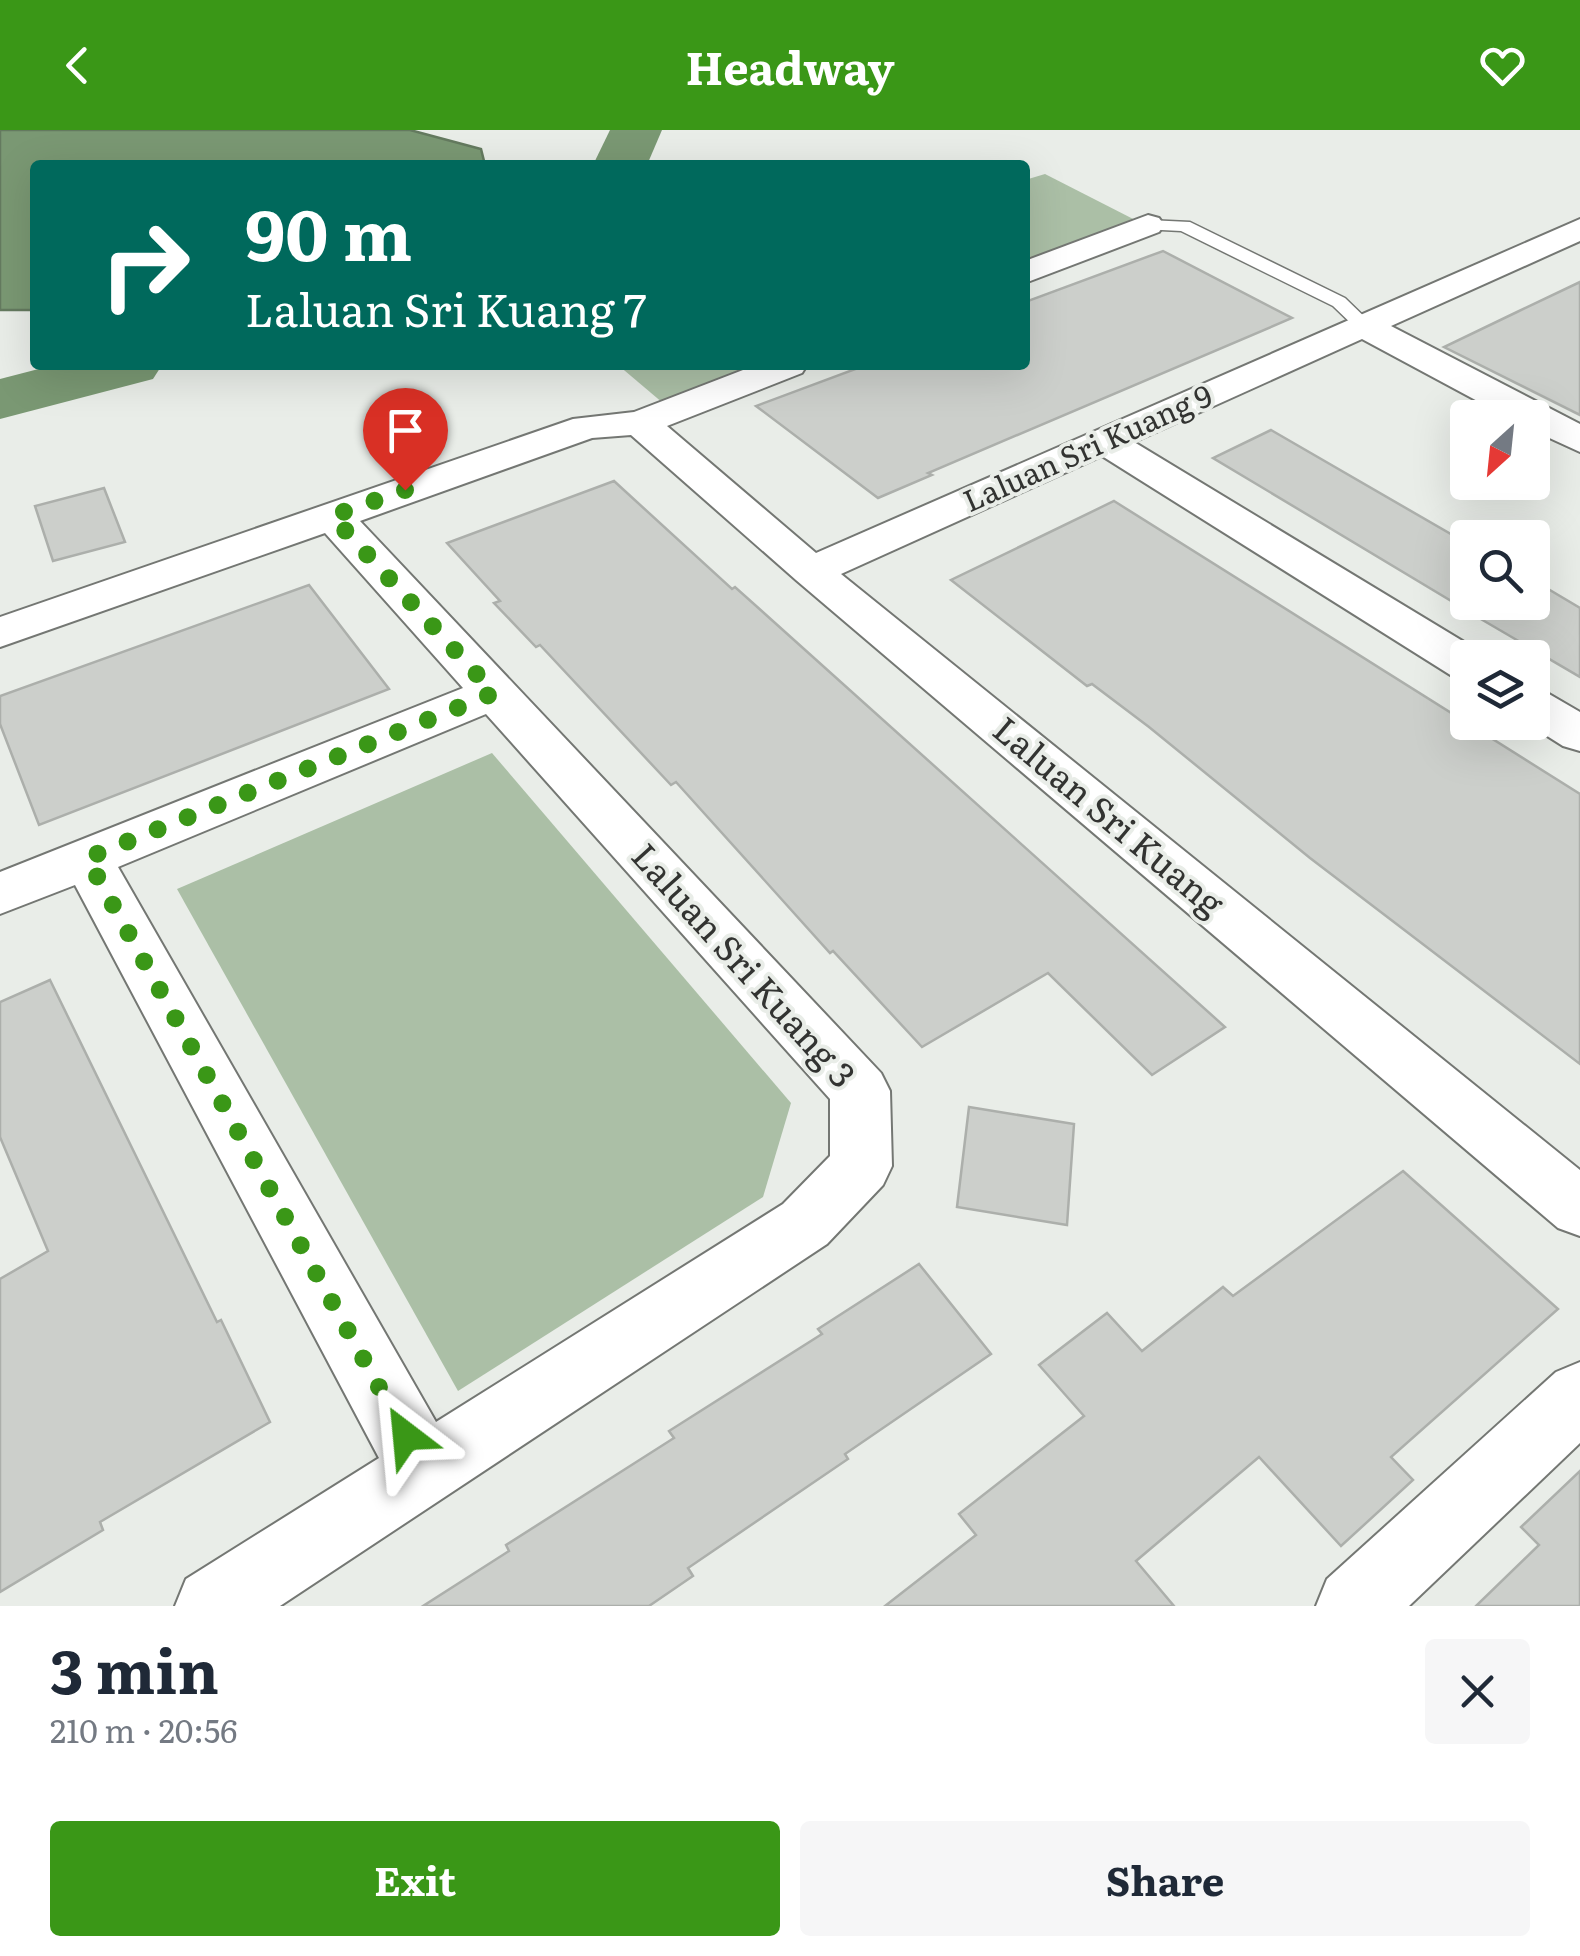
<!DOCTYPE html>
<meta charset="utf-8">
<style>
body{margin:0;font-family:Literata,serif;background:#f6f6f7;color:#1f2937;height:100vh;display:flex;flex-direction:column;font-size:38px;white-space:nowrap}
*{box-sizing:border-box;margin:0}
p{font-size:32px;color:#747a83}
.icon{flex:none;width:55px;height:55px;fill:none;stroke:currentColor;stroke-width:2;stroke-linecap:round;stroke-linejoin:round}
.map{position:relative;height:1476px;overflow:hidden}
.sheet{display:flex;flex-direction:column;background:#fff;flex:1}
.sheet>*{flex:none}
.top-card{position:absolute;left:30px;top:30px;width:1000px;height:210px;border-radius:10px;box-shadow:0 10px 40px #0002;background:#00695c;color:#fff;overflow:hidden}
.needle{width:65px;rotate:207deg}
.controls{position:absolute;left:1450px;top:270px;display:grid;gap:20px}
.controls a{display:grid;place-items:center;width:100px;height:100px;border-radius:10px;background:#fff;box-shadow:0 10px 40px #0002;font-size:50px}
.pin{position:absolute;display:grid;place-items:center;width:85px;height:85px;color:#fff;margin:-102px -42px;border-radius:50% 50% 50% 0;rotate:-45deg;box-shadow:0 0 10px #0007}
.pin .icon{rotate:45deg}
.me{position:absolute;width:110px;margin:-55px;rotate:331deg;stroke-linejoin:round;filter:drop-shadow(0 0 8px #0008)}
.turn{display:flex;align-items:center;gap:35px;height:210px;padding:0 50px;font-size:45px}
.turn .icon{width:130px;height:130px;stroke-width:2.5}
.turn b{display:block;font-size:70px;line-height:85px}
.round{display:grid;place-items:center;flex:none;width:105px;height:105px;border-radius:10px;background:#f6f6f7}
.summary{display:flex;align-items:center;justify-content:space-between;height:170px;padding:0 50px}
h1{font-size:60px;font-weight:700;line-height:75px}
.cta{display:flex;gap:20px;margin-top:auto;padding:20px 50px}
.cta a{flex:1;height:115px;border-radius:10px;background:#3a9717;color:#fff;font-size:40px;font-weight:700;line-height:115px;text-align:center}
.cta a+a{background:#f6f6f7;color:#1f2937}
header{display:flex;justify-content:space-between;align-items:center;height:130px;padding:0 50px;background:#3a9717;color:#fff;font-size:45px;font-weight:700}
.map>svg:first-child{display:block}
.green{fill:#abbfa6}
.water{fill:#7a9873;stroke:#647a5f;stroke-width:2.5}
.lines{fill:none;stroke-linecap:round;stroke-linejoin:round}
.river{fill:#7a9873;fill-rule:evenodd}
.building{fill:#cccfcb;stroke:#acafab;stroke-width:2.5}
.service-casing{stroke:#747773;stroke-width:3}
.minor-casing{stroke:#747773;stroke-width:4}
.service{fill:#fff;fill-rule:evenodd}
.minor{fill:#fff;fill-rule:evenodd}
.route{stroke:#3a9717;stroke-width:18;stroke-dasharray:0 32.4}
.labels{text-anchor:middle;stroke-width:8;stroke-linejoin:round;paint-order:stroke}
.far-street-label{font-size:30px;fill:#323331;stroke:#e9ede8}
.street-label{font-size:35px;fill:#323331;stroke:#e9ede8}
</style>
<header><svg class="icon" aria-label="back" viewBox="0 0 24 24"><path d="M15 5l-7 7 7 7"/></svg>Headway<svg class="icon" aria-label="heart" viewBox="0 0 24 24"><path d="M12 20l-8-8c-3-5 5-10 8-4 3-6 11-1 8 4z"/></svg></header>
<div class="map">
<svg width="1580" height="1476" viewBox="0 0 1580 1476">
<rect width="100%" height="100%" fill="#e9ede8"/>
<!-- green -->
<g class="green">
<path d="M1045,44L1143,94L1025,140V50Z"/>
<path d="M618,235H781L670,279Z"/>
<path d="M492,623L791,973L763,1067L458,1261L177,759Z"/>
</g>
<!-- water -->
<path class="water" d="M0,0H410L481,19L485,35H35V180H0Z"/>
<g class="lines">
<!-- river -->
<g class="river">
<path d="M610,0H662L647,35H593Z"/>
<path d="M54,235H162L153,249L0,289V249Z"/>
</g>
</g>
<!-- building -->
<g class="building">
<path d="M1163,121L1292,188L928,343L932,345L878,368L756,276L866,235H1025V172Z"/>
<path d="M1580,152V285L1444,217L1517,182Z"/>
<path d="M1271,300L1468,414V481L1213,328Z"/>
<path d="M614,351L732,459L735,457L1225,897L1152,945L1048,843L922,917L833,821L830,823L676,652L671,655L540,515L536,517L494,473L500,471L447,413Z"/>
<path d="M104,358L125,412L53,431L35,376Z"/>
<path d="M1114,371L1580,664V934L1310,728L1149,597L1092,554L1087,556L951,450Z"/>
<path d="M1533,450L1580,478V547L1474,485L1495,472H1532Z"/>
<path d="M309,455L389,559L39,695L0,594V566Z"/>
<path d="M50,850L217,1192L221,1190L270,1292L100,1392L103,1400L0,1462V1149L48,1121L0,1007V872Z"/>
<path d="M969,977L1074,994L1067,1095L957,1077Z"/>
<path d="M1403,1041L1558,1179L1391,1327L1413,1350L1341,1416L1259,1327L1136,1431L1174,1476H885L976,1405L959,1384L1084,1286L1039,1235L1107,1183L1142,1221L1223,1157L1233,1166Z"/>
<path d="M919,1134L991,1224L845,1324L848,1329L688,1438L693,1446L649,1476H423L509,1421L506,1415L674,1308L669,1301L822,1204L818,1199Z"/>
<path d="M1580,1341V1476H1476L1539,1415L1521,1397Z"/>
</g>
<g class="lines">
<defs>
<path id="service" d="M1148,90L1190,92L1345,168L1375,197L1373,201H1359L1333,176L1181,101L1142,99L1140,95Z"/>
<g id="minor">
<path d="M1148,85L1159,88L1164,95L1159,102L1025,153V131Z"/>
<path d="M1580,89V111L1391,196L1580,294V322L1532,300V288H1509L1362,209L1134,312L1484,524L1486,528H1468V550L1452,546L1102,326L841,444L1580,1040V1106L1558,1098L796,450L631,305L592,308L360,391L881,943L890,961L892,1036L883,1055L827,1114L280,1476H175L186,1449L379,1328L75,755L0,784V742L463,558L325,403L0,517V487L573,289L634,282L756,235H807L802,243L667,296L816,423ZM486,584L830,969V1026L783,1074L436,1292L118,737Z"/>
<path d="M1532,559L1549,564L1580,582V621L1563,616L1525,592H1532Z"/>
<path d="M1580,1232V1313L1409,1476H1316L1327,1449L1556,1242Z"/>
</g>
</defs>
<!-- service casing -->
<use href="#service" class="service-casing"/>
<!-- minor casing -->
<use href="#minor" class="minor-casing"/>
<!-- service -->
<use href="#service" class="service"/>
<!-- minor -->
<use href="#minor" class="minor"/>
</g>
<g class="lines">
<!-- route -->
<path class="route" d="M405,360L332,386L494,563L87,728L406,1306"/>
</g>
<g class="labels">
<!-- far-street labels -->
<g class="far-street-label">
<text transform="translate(1088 319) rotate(-24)" y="10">Laluan Sri Kuang 9</text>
</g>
<!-- street labels -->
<g class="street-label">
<text transform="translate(1108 687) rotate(40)" y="12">Laluan Sri Kuang</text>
<text transform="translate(743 836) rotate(48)" y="12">Laluan Sri Kuang 3</text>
</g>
</g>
</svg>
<div class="controls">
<a><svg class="needle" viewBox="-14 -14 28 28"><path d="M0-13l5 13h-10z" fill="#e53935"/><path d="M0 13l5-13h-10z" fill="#747a83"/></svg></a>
<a><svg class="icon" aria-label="search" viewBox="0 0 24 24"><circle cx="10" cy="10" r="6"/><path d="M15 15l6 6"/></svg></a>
<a><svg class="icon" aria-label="layers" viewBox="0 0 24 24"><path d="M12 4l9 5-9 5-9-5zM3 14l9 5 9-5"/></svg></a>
</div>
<div class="pin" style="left:405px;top:360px;background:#d93025"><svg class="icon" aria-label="arrive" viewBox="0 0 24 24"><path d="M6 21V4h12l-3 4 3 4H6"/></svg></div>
<svg class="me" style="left:406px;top:1306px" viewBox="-20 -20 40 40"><path d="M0-17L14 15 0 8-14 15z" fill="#3a9717" stroke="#fff" stroke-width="4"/></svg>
<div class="top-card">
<div class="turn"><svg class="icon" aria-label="right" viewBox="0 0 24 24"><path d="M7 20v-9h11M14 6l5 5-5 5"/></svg><div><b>90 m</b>Laluan Sri Kuang 7</div></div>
</div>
</div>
<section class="sheet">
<div class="summary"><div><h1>3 min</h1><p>210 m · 20:56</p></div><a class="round"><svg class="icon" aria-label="close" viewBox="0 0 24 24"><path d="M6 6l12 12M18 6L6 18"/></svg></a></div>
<div class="cta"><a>Exit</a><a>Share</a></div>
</section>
